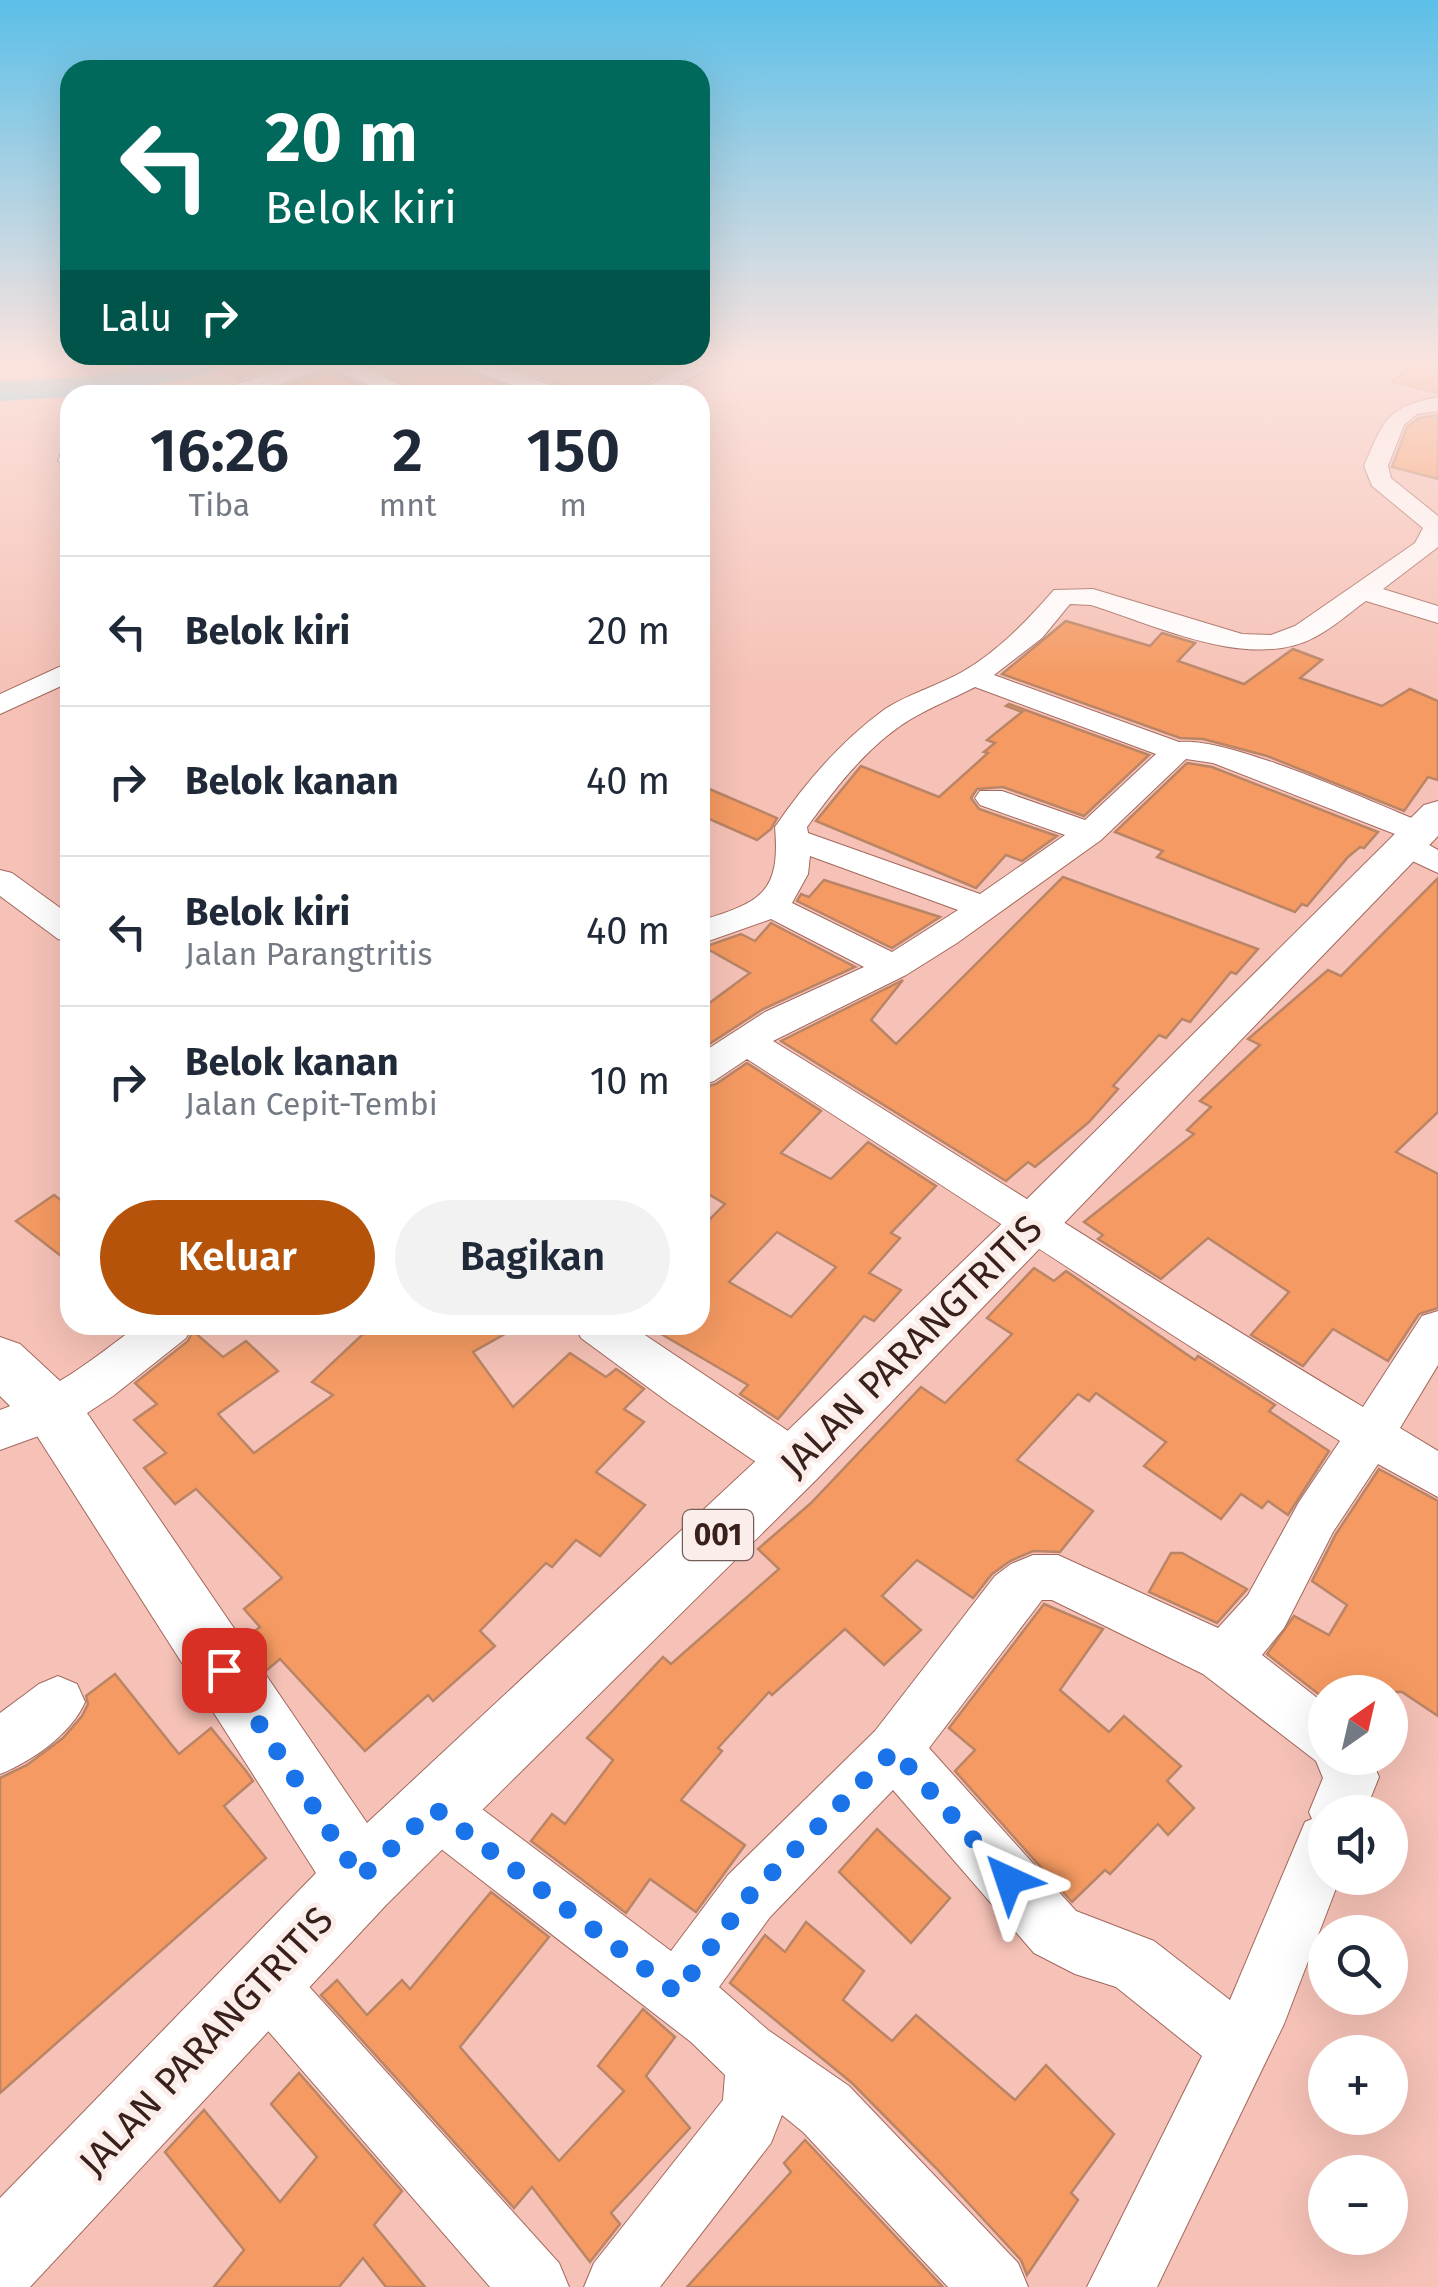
<!DOCTYPE html>
<html lang="id">
<meta charset="utf-8">
<style>
body{margin:0;font-family:"Fira Sans",sans-serif;background:#f2f2f3;color:#1f2937;height:100vh;display:flex;flex-direction:column;font-size:38px;white-space:nowrap}
*{box-sizing:border-box;margin:0}
p{font-size:32px;color:#747a83}
.icon{flex:none;width:55px;height:55px;fill:none;stroke:currentColor;stroke-width:2;stroke-linecap:round;stroke-linejoin:round}
.map{position:relative;flex:1;overflow:hidden}
.sheet{position:absolute;left:60px;top:385px;width:650px;height:950px;display:flex;flex-direction:column;background:#fff;border-radius:30px;box-shadow:0 10px 40px #0002}
.sheet>*{flex:none}
.hud{position:absolute;left:60px;top:60px;width:650px;height:305px;border-radius:30px;box-shadow:0 10px 40px #0002;background:#00695c;color:#fff;overflow:hidden}
.needle{width:65px;rotate:34deg}
.controls{position:absolute;left:1308px;top:1675px;display:grid;gap:20px}
.controls a{display:grid;place-items:center;width:100px;height:100px;border-radius:50%;background:#fff;box-shadow:0 10px 40px #0002;font-size:50px}
.pin{position:absolute;display:grid;place-items:center;width:85px;height:85px;color:#fff;margin:-42px;border-radius:20px;box-shadow:0 5px 15px #0006}
.me{position:absolute;width:110px;margin:-55px;rotate:318deg;stroke-linejoin:round;filter:drop-shadow(0 0 8px #0008)}
.turn{display:flex;align-items:center;gap:35px;height:210px;padding:0 40px;font-size:45px}
.turn .icon{width:130px;height:130px;stroke-width:2.5}
.turn b{display:block;font-size:70px;line-height:85px}
.then{display:flex;align-items:center;height:95px;padding:0 40px;background:#0003;gap:20px;font-size:38px}
.eta{display:flex;justify-content:space-evenly;align-items:center;height:170px;text-align:center}
.eta b{font-size:60px;font-weight:600;line-height:70px}
.primary-button{display:flex;gap:20px;margin-top:auto;padding:20px 40px}
.primary-button a{flex:1;height:115px;border-radius:60px;background:#b45309;color:#fff;font-size:40px;font-weight:600;line-height:115px;text-align:center}
.primary-button a+a{background:#f2f2f3;color:#1f2937}
ul{padding:0;list-style:none}
li{display:flex;align-items:center;gap:30px;height:150px;padding:0 40px;border-top:2px solid #e0e1e3}
li div{flex:1}
li b{display:block;font-size:38px}
li em{font-style:normal}
.map>svg:first-child{display:block}
.lines{fill:none;stroke-linecap:round;stroke-linejoin:round}
.river{fill:#29cfe9;fill-rule:evenodd}
.building{fill:#f59a62;stroke:#ba8566;stroke-width:2.5;fill-rule:evenodd}
.minor-casing{stroke:#a3685d;stroke-width:2}
.major-casing{stroke:#a3685d;stroke-width:2}
.minor{fill:#fff;fill-rule:evenodd}
.major{fill:#fff;fill-rule:evenodd}
.route{stroke:#1a73e8;stroke-width:18;stroke-dasharray:0 32.4}
.labels{text-anchor:middle;stroke-width:10;stroke-linejoin:round;paint-order:stroke}
.shield{fill:#fbedea;stroke:#735e59;stroke-width:2.5}
.shield-label{font-size:30px;font-weight:bold;fill:#39201b}
.near-street-label{font-size:38px;fill:#39201b;stroke:#fbedea}
</style>
<div class="map">
<svg width="1438" height="2287" viewBox="0 0 1438 2287">
<rect width="100%" height="100%" fill="#f6c2b7"/>
<g class="lines">
<!-- river -->
<path class="river" d="M170,361H239L234,368L223,371L99,395L0,401V381L89,377Z"/>
</g>
<!-- building -->
<g class="building">
<path d="M199,361H293L239,379Z"/>
<path d="M359,361H445L526,395H425Z"/>
<path d="M493,361H686L622,395H572L566,386Z"/>
<path d="M1419,361H1438V393L1392,382Z"/>
<path d="M328,372L383,395H338L326,390L313,395L271,391Z"/>
<path d="M1438,415V479L1392,467L1407,427L1419,418Z"/>
<path d="M1066,621L1150,646L1162,633L1195,643L1178,661L1244,684L1293,649L1322,660L1300,678L1382,706L1410,689L1438,701V780L1428,777L1404,811L1267,756L1203,739L1180,738L1002,674Z"/>
<path d="M1009,704L1149,755L1084,816L1003,787L977,789L971,798L979,809L1057,836L1022,861L1006,855L976,888L816,821L861,766L939,797L988,753L984,752L995,743L987,740L1022,712L1006,706Z"/>
<path d="M1187,763L1212,767L1378,832L1364,848L1360,847L1348,857L1307,906L1302,904L1295,912L1157,857L1163,851L1115,832Z"/>
<path d="M700,785L777,818L771,829L757,840L700,815Z"/>
<path d="M1063,877L1258,949L1236,974L1231,972L1190,1022L1182,1019L1166,1038L1159,1035L1113,1086L1118,1089L1089,1122L1035,1167L1028,1162L1006,1181L781,1041L903,980L871,1020L896,1044Z"/>
<path d="M1438,878V1112L1396,1152L1438,1174V1308L1419,1314L1388,1361L1333,1329L1303,1366L1251,1335L1289,1292L1208,1238L1161,1279L1098,1239L1103,1235L1084,1222L1194,1134L1187,1130L1211,1107L1200,1101L1260,1045L1248,1039L1328,970L1341,976Z"/>
<path d="M824,880L940,917L892,948L797,901L801,894L809,897Z"/>
<path d="M771,923L855,967L763,1009L700,1050V1010L750,973L704,947L741,934L755,941Z"/>
<path d="M747,1063L821,1111L781,1153L831,1179L868,1142L936,1186L891,1233L900,1238L869,1273L901,1290L874,1321L864,1316L778,1419L740,1394L748,1385L646,1325H700V1229L725,1204L700,1189V1088L716,1084ZM777,1232L836,1267L791,1317L729,1282Z"/>
<path d="M54,1195L70,1207V1263L16,1221Z"/>
<path d="M1034,1268L1054,1281L1066,1271L1195,1360L1198,1356L1275,1405L1269,1411L1329,1451L1288,1515L1268,1501L1262,1508L1241,1494L1221,1519L1144,1466L1166,1442L1096,1393L1089,1401L1078,1394L1017,1460L1093,1511L1060,1552L1033,1551L1010,1561L992,1574L973,1598L917,1560L882,1596L921,1630L884,1665L845,1629L772,1695L769,1692L718,1748L722,1751L681,1800L745,1845L696,1912L650,1879L626,1913L531,1841L552,1814L565,1824L613,1760L587,1738L663,1657L671,1664L779,1569L758,1549L811,1503L921,1387L945,1403L1012,1334L987,1318Z"/>
<path d="M379,1325H521L473,1352L513,1407L570,1353L606,1377L616,1369L622,1373L644,1389L624,1409L644,1422L596,1472L645,1505L600,1556L576,1540L552,1567L546,1563L480,1631L495,1646L433,1701L428,1695L365,1751L280,1659L267,1670L245,1638L260,1627L244,1609L282,1578L196,1489L175,1504L144,1468L166,1453L134,1420L157,1404L135,1383L188,1341L193,1331L223,1357L246,1341L278,1371L218,1414L254,1453L333,1395L312,1382L363,1334Z"/>
<path d="M1379,1469L1438,1501V1716L1402,1692H1325V1699L1267,1654L1294,1616L1329,1635L1347,1605L1312,1581L1336,1534Z"/>
<path d="M1171,1553H1182L1247,1589L1217,1623L1149,1592Z"/>
<path d="M1044,1604L1103,1629L1060,1690L1109,1732L1124,1716L1181,1766L1167,1781L1194,1808L1168,1835L1158,1824L1110,1874L1105,1870L1072,1902L955,1771L975,1750L949,1728Z"/>
<path d="M115,1674L179,1754L211,1728L246,1771L253,1781L224,1806L266,1858L0,2093V1778L27,1765L63,1738L82,1716L88,1704L86,1696Z"/>
<path d="M877,1829L950,1898L911,1943L839,1872Z"/>
<path d="M491,1892L549,1937L460,2047L559,2161L624,2091L598,2066L643,2009L675,2037L646,2076L690,2128L611,2213L620,2224L590,2262L532,2187L514,2208L321,1995L337,1980L367,2015L402,1980L410,1989Z"/>
<path d="M806,1922L864,1971L843,2000L892,2041L916,2015L1015,2100L1046,2065L1114,2134L1071,2193L1078,2200L1027,2275L1021,2260L936,2168L852,2083L730,1983L765,1935L785,1952Z"/>
<path d="M299,2073L402,2191L374,2225L425,2287H386L363,2258L339,2287H214L244,2250L165,2152L204,2110L280,2202L317,2157L271,2104Z"/>
<path d="M805,2140L943,2287H687L791,2172L784,2163Z"/>
</g>
<g class="lines">
<defs>
<g id="minor">
<path d="M306,361H349L422,395H393L328,368L249,395H217L220,390Z"/>
<path d="M449,361H480L565,390L568,395H536Z"/>
<path d="M695,361H722L659,395H631Z"/>
<path d="M1438,397V411L1417,414L1404,425L1388,466L1391,478L1438,516V547L1383,589L1438,606V623L1366,601C1349,613 1333,628 1315,637C1250,672 1156,625 1091,605L1070,604L1042,638L994,675L1179,742C1230,736 1375,804 1429,825L1434,832L1422,841L1438,850V873L1393,852L1389,845L1400,836L1213,763L1186,759L1101,840L957,943L906,975L773,1041C971,1162 1164,1288 1363,1407L1422,1316L1438,1311V1365L1400,1428L1438,1451V1497L1378,1464L1333,1532L1284,1628L1262,1655L1325,1704V1758H1371L1379,1777L1365,1812H1325V1878H1340L1284,2024L1157,2287H1087L1202,2056L1116,1987L1075,1974L1034,1953L893,1790L770,1917L719,1987L768,2030L849,2086L1018,2263L1028,2287H948L803,2132L782,2115L771,2143L660,2287H584L594,2263L723,2100L725,2075L691,2042L414,1828L406,1808L414,1788L434,1780L454,1788L671,1951L728,1875L875,1731L995,1576L1011,1564L1033,1555H1058L1218,1628L1248,1595L1299,1502L1340,1441C1140,1317 945,1186 747,1059L714,1081L700,1085V1054L765,1012L864,967L771,919L700,944V921C759,902 781,895 775,827C805,783 841,741 885,709C908,694 937,686 962,672C997,652 1027,621 1054,590L1093,589L1242,634L1271,635L1295,626L1415,543L1423,528L1372,486L1364,466C1384,420 1386,407 1438,397ZM975,687L1156,754L1085,820L1002,791H980L975,798L980,805L1065,835L980,894L808,833L807,827C835,788 869,744 911,719C931,707 954,698 975,687ZM810,856L958,910L892,952L792,903L808,874ZM1042,1600H1052L1203,1674L1316,1761L1323,1778L1309,1812L1312,1819L1305,1822L1230,2000L1154,1941L1076,1911L929,1748Z"/>
<path d="M70,448V468L58,461L62,450Z"/>
<path d="M70,662V682L0,714V694Z"/>
<path d="M0,870L12,873L70,915V942L58,939L0,896Z"/>
<path d="M138,1325H192L186,1338L113,1396L69,1425L0,1450V1410C53,1391 94,1359 138,1325Z"/>
<path d="M575,1325H630L812,1447L819,1462L812,1477L795,1483L778,1477L668,1402L581,1338Z"/>
<path d="M58,1676L77,1684L85,1702C71,1734 32,1761 0,1774V1713L39,1684Z"/>
<path d="M264,1951L285,1960L559,2263L569,2287H490L243,2002L234,1981L243,1960Z"/>
</g>
<path id="major" d="M1438,801V836L816,1480L387,1904L30,2287H0V2198L316,1873L32,1428L0,1396V1337L20,1344L74,1394L367,1823L774,1444L1017,1209L1424,805Z"/>
</defs>
<!-- minor casing -->
<use href="#minor" class="minor-casing"/>
<!-- major casing -->
<use href="#major" class="major-casing"/>
<!-- minor -->
<use href="#minor" class="minor"/>
<!-- major -->
<use href="#major" class="major"/>
</g>
<!-- sky -->
<linearGradient id="sky" x2="0" y2="1"><stop stop-color="#5bbfe8"/><stop offset="0.53" stop-color="#fbe4df"/><stop offset="1" stop-color="#fbe4df" stop-opacity="0"/></linearGradient>
<rect width="1438" height="682" fill="url(#sky)"/>
<g class="lines">
<!-- route -->
<path class="route" d="M224,1670L360,1878L434,1808L677,1993L749,1896L894,1750L1009,1880"/>
</g>
<g class="labels">
<!-- shield labels -->
<rect class="shield" x="683" y="1510" width="70" height="50" rx="8"/>
<g class="shield-label">
<text x="718" y="1545">001</text>
</g>
<!-- near-street labels -->
<g class="near-street-label">
<text transform="translate(911 1346) rotate(-45)" y="13">JALAN PARANGTRITIS</text>
<text transform="translate(206 2041) rotate(-47)" y="13">JALAN PARANGTRITIS</text>
</g>
</g>
</svg>
<div class="controls">
<a><svg class="needle" viewBox="-14 -14 28 28"><path d="M0-13l5 13h-10z" fill="#e53935"/><path d="M0 13l5-13h-10z" fill="#747a83"/></svg></a>
<a><svg class="icon" aria-label="sound" viewBox="0 0 24 24"><path d="M4 9h4l5-4v14l-5-4H4zM17 9q2 3 0 6"/></svg></a>
<a><svg class="icon" aria-label="search" viewBox="0 0 24 24"><circle cx="10" cy="10" r="6"/><path d="M15 15l6 6"/></svg></a>
<a>+</a>
<a>−</a>
</div>
<div class="pin" style="left:224px;top:1670px;background:#d93025"><svg class="icon" aria-label="arrive" viewBox="0 0 24 24"><path d="M6 21V4h12l-3 4 3 4H6"/></svg></div>
<svg class="me" style="left:1009px;top:1880px" viewBox="-20 -20 40 40"><path d="M0-17L14 15 0 8-14 15z" fill="#1a73e8" stroke="#fff" stroke-width="4"/></svg>
<div class="hud">
<div class="turn"><svg class="icon" aria-label="left" viewBox="0 0 24 24"><path d="M17 20v-9H6M10 6l-5 5 5 5"/></svg><div><b>20 m</b>Belok kiri</div></div>
<div class="then">Lalu<svg class="icon" aria-label="right" viewBox="0 0 24 24"><path d="M7 20v-9h11M14 6l5 5-5 5"/></svg></div>
</div>
<section class="sheet">
<div class="eta">
<div><b>16:26</b><p>Tiba</p></div>
<div><b>2</b><p>mnt</p></div>
<div><b>150</b><p>m</p></div>
</div>
<ul>
<li><svg class="icon" aria-label="left" viewBox="0 0 24 24"><path d="M17 20v-9H6M10 6l-5 5 5 5"/></svg><div><b>Belok kiri</b></div><em>20 m</em></li>
<li><svg class="icon" aria-label="right" viewBox="0 0 24 24"><path d="M7 20v-9h11M14 6l5 5-5 5"/></svg><div><b>Belok kanan</b></div><em>40 m</em></li>
<li><svg class="icon" aria-label="left" viewBox="0 0 24 24"><path d="M17 20v-9H6M10 6l-5 5 5 5"/></svg><div><b>Belok kiri</b><p>Jalan Parangtritis</p></div><em>40 m</em></li>
<li><svg class="icon" aria-label="right" viewBox="0 0 24 24"><path d="M7 20v-9h11M14 6l5 5-5 5"/></svg><div><b>Belok kanan</b><p>Jalan Cepit-Tembi</p></div><em>10 m</em></li>
</ul>
<div class="primary-button"><a>Keluar</a><a>Bagikan</a></div>
</section>
</div>
